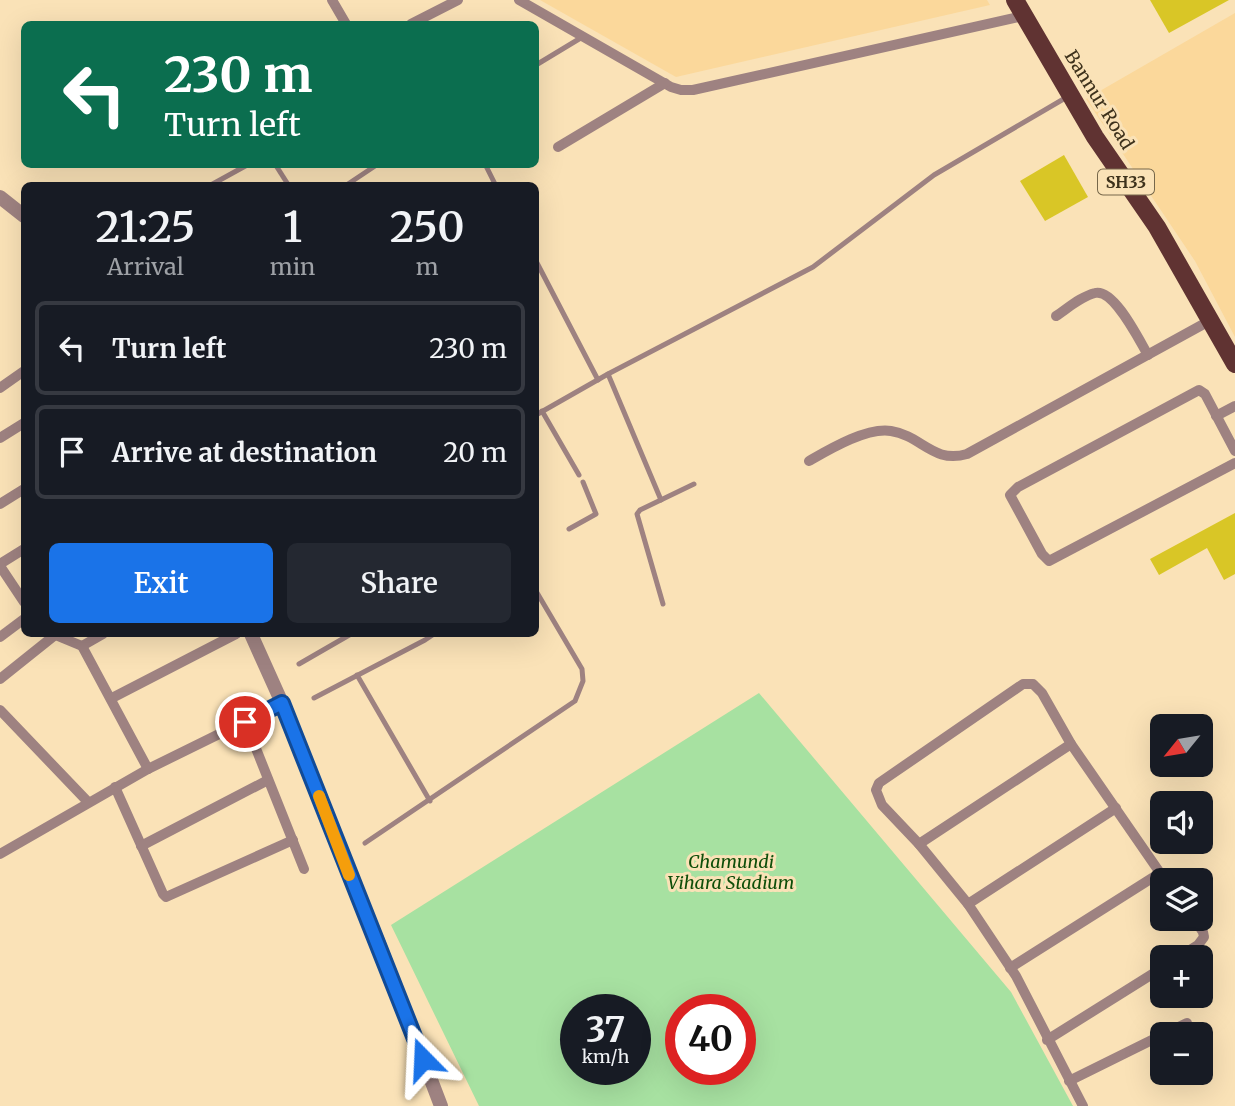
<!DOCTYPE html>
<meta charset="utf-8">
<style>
body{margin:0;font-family:Merriweather,serif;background:#242831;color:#f1f3f6;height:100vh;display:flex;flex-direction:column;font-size:26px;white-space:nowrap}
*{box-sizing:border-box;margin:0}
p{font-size:23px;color:#9ea1a6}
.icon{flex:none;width:38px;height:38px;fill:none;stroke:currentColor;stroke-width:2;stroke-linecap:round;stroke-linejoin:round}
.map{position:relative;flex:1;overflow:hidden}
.details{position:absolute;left:21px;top:182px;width:518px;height:455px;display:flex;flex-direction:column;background:#171b24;border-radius:10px;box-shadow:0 7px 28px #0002}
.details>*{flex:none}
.banner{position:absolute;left:21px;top:21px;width:518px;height:147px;border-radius:10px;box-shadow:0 7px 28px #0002;background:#0b6e4f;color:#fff;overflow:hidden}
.needle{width:46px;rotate:240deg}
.tools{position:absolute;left:1150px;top:714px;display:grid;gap:14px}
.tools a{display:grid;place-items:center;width:63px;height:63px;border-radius:10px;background:#171b24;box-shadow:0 7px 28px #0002;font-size:35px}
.speed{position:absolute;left:560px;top:994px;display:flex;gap:14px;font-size:35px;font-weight:700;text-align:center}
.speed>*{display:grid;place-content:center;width:91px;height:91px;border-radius:50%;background:#171b24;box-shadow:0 7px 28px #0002;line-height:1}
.speed small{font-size:18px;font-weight:400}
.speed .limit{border:10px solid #d22;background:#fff;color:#111}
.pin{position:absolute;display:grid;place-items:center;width:60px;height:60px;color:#fff;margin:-30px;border:4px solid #fff;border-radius:50%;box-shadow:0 2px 7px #0007}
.me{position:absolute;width:77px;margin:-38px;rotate:339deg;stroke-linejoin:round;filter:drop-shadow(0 0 5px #0008)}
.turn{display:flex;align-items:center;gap:24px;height:147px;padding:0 28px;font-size:32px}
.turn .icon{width:91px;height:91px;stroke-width:2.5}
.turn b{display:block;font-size:49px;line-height:60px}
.eta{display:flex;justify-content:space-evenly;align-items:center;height:119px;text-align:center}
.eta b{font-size:42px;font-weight:600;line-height:49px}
.action{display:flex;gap:14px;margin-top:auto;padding:14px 28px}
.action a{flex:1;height:80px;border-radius:10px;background:#1a73e8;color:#fff;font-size:28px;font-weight:600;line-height:80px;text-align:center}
.action a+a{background:#242831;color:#f1f3f6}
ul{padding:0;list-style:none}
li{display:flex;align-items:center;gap:21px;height:94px;margin:0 14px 10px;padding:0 14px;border:4px solid #363941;border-radius:10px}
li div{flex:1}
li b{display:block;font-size:26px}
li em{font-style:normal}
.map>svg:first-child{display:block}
.built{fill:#fbd89b}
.green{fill:#a7e1a1;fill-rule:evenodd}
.building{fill:#d9c626}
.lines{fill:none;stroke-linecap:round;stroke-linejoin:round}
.service{stroke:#9e8281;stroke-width:5}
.minor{stroke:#9e8281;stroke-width:10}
.tertiary{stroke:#9e8281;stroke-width:14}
.primary{stroke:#603332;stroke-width:18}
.route-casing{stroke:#114b97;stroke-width:18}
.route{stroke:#1a73e8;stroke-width:12}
.slow{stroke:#f59e0b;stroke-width:12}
.labels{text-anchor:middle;stroke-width:6;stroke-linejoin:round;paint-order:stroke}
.shield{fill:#fae2b7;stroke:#76674a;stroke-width:2}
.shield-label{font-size:16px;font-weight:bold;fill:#3e321c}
.street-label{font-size:18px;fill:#3e321c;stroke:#fae2b7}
.park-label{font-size:18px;font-style:italic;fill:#0e4e09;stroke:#fae2b7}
</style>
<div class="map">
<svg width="1235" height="1106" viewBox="0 0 1235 1106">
<rect width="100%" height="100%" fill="#fae2b7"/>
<!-- built -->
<g class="built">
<path d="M540,0H987L990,5L676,77Z"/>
<path d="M1235,13V337L1195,261L1086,99Z"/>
</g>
<!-- green -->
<path class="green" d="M759,693L1011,992L1073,1106H479L391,925ZM576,1010H635V1069H576ZM681,1010H740V1069H681Z"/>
<!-- building -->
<g class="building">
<path d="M1150,0H1229L1169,33Z"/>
<path d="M1064,155L1088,197L1045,221L1020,181Z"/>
<path d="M1235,513V574L1224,580L1207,548L1159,575L1150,559Z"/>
</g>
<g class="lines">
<!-- service -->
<g class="service">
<path d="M536,65L584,36"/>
<path d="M275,164L289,186"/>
<path d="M485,164L496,186"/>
<path d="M209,186L249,164"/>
<path d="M345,186L378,164"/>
<path d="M536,261L598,380"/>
<path d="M608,374L661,500"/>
<path d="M542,411L579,475"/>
<path d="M536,415L608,374L813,267L934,175L1067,97"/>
<path d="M569,529L596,514L583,482"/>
<path d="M663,604L637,514L640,510L694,484"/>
<path d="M299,664L351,634"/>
<path d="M357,675L430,801"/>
<path d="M314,698L425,640L434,634"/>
<path d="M365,843L575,701L583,681L582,669L536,591"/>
</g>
<!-- minor -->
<g class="minor">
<path d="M332,0L346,24"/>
<path d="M519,0L671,87L681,90H693L1023,16"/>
<path d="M411,24L458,0"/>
<path d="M558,147L665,83"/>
<path d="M1056,316C1068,308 1082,296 1095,293C1114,288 1139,340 1148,355"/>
<path d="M0,388L24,371"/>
<path d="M1216,416L1235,406"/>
<path d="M0,438L24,423"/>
<path d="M1235,451L1205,394L1199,390L1018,487L1010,495L1042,554L1049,561L1235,463"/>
<path d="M809,461C830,449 867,427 891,431C922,436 933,464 967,454L1211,320"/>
<path d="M0,504L24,489"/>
<path d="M0,564L24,549"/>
<path d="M0,566L24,602"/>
<path d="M53,634L82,646L148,769"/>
<path d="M0,637L24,619"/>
<path d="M82,646L103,634"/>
<path d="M0,679L55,635"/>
<path d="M112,698L236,634"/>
<path d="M0,710L88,802"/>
<path d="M245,721L304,869"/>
<path d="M115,787L163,894L166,897L293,840"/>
<path d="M919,844L1071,744"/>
<path d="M141,846L268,780"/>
<path d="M0,854L148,769L282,703"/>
<path d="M968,904L1116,808"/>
<path d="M1179,957L1198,945L1204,937L1203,932L1194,919"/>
<path d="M1010,968L1160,873"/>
<path d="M1164,1034L1187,1023"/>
<path d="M1047,1040L1162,968"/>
<path d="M1069,1081L1162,1035"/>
<path d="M1083,1106L1016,976L968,904L919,844L882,805L876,790L879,783L1023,684H1033L1042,693L1071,744L1165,880"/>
</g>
<!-- tertiary -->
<g class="tertiary">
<path d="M0,197L24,216"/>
<path d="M251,634L282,703L346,868L378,941L441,1106"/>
</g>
<!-- primary -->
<path class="primary" d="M1015,0L1095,137L1157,227L1235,364"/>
</g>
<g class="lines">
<defs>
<path id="route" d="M245,722L282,703L423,1059"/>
</defs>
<!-- route casing -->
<use href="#route" class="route-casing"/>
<!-- route -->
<use href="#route" class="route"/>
<!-- slow -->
<path class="slow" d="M319,796L349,875"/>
</g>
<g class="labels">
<!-- shield labels -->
<rect class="shield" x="1098" y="169.5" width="56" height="25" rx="5"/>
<g class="shield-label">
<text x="1126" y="188">SH33</text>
</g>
<!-- street labels -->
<g class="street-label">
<text transform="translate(1099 100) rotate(58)" y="6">Bannur Road</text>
</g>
<!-- park labels -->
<g class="park-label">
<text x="731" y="868">Chamundi<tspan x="731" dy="21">Vihara Stadium</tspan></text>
</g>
</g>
</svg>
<div class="tools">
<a><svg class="needle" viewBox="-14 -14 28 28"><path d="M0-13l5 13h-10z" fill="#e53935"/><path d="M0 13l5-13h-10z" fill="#9ea1a6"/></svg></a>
<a><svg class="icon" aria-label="sound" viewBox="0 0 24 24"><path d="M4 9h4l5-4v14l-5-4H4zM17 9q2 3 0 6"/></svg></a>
<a><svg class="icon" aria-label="layers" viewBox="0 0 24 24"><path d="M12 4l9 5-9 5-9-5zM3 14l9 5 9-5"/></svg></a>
<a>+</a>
<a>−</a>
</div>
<div class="speed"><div>37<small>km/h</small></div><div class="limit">40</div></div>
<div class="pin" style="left:245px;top:722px;background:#d93025"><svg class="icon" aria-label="arrive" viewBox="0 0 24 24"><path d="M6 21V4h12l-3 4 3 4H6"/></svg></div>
<svg class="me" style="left:423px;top:1059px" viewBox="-20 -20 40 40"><path d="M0-17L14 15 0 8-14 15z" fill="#1a73e8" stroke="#fff" stroke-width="4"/></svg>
<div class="banner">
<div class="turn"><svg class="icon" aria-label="left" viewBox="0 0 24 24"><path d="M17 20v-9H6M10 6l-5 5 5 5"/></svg><div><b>230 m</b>Turn left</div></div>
</div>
<section class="details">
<div class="eta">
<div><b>21:25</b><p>Arrival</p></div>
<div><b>1</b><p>min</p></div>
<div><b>250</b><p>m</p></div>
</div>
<ul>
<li><svg class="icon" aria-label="left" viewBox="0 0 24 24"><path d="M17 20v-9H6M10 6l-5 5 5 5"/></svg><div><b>Turn left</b></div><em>230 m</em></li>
<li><svg class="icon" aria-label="arrive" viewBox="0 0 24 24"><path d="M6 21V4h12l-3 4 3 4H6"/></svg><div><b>Arrive at destination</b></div><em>20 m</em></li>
</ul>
<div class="action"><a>Exit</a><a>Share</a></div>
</section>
</div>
